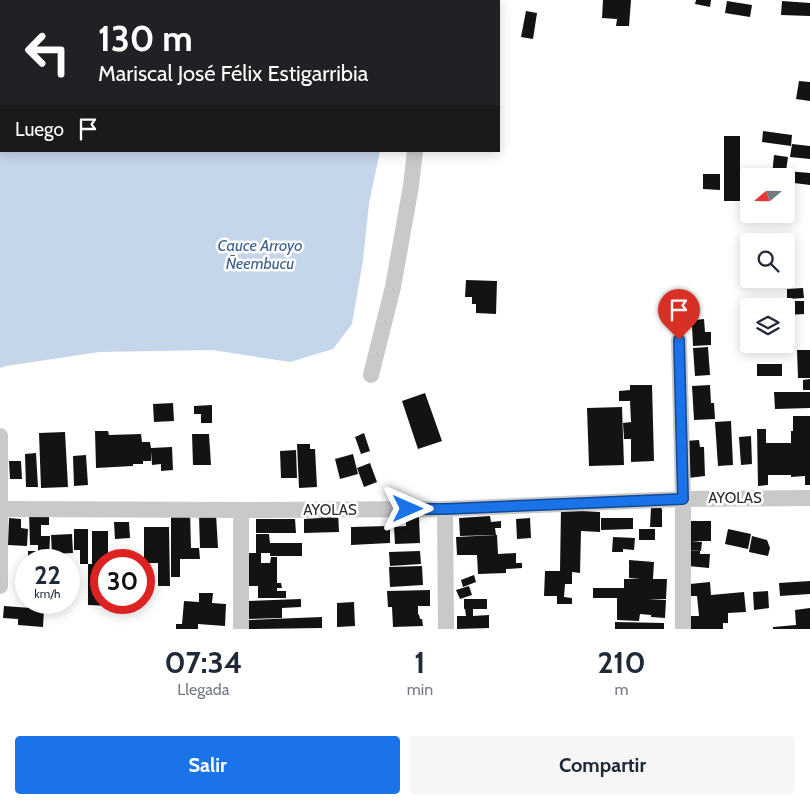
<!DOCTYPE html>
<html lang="es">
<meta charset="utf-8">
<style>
body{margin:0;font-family:Cabin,sans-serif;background:#f6f6f7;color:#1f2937;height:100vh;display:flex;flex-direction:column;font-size:19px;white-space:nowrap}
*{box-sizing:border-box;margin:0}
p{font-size:16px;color:#747a83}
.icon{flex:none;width:28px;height:28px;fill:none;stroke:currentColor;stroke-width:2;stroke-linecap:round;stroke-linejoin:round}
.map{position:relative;height:629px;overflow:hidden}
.panel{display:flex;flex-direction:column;background:#fff;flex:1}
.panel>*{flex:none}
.top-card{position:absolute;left:0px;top:0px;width:500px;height:152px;box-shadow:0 2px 12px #0003;background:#202124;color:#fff;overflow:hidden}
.needle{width:32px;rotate:250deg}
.controls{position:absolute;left:740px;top:168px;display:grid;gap:10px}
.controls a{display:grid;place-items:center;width:55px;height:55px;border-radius:5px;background:#fff;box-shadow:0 2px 12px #0003;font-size:25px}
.speed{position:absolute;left:15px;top:549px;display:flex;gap:10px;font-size:25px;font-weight:700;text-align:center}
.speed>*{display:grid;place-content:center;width:65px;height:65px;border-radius:50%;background:#fff;box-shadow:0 2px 12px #0003;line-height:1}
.speed small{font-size:12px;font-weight:400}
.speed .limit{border:8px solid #d22;background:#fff;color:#111}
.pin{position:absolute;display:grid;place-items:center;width:42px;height:42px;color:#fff;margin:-51px -21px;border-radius:50% 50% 50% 0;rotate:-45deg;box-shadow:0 0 5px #0007}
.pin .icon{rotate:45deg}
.me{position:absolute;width:55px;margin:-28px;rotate:90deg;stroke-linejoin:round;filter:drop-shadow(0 0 4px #0008)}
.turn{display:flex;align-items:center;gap:18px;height:105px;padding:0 15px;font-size:22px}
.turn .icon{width:65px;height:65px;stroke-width:2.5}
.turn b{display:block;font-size:35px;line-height:42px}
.then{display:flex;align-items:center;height:48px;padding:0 15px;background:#0003;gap:10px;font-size:19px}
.eta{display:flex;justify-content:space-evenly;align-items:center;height:85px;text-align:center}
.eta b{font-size:30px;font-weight:800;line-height:35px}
.button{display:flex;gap:10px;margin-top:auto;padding:10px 15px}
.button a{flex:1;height:58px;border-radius:5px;background:#1a73e8;color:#fff;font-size:20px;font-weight:800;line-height:58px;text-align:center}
.button a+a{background:#f6f6f7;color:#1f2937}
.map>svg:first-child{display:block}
.water{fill:#c5d5ea}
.building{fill:#131313}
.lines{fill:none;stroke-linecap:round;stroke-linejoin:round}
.minor{stroke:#c9c9c9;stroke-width:16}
.route-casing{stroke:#114b97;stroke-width:12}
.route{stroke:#1a73e8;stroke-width:9}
.labels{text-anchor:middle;stroke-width:5;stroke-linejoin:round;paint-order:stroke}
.street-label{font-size:15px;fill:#2c2c2c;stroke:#fff}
.water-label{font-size:16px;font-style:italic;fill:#3b5e8d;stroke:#fff}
</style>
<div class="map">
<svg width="810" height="629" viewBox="0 0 810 629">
<rect width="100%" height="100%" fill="#fff"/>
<!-- water -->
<path class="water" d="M0,0H392V1H1V151H380L369,203L363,260L352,324L333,349L290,362L212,350L99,352L6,366L0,368Z"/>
<!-- building -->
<g class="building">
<path d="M603,0H631L629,26H616L617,19L602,18Z"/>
<path d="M696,0H711L710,7L695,4Z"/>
<path d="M727,1L752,5L750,17L725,13Z"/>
<path d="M782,1L810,3V16L781,15Z"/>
<path d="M526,11L537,13L533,39L521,37Z"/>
<path d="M799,81L810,82V101L796,99Z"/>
<path d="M763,131L792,135L791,146L762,142Z"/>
<rect x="724" y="136" width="16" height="65"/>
<path d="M792,144L810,146V159L790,157Z"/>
<path d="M774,155L788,157L786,171L810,173V185L786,182V176H772Z"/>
<path d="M703,174H720V190L703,189Z"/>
<path d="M786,251H789L788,280H786Z"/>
<path d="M466,280L497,281L496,314L476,313V304H472V297H465Z"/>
<path d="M803,288L804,298L787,299V289Z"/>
<path d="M787,301H804V314L788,315Z"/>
<path d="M695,317V320L704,319L705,332H711V345L693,346L692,326L682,327V318Z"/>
<path d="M708,347L710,375L695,376L693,348Z"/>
<path d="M797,350H810V378H798Z"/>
<rect x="757" y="364" width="25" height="12"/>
<path d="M810,379V390H803V380Z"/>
<path d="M630,385H652L654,461L631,462V439H624L623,423L631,422L630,401H619V391L630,390Z"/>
<path d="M710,385L711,403H714L715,419L694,420L692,386Z"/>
<path d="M774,392H810V408L775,409Z"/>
<path d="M425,393L442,441L418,449L402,401Z"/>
<path d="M173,403L174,421L154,422L153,404Z"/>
<path d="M212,405V423H201V414H194V406Z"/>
<path d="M622,407L624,465L589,466L587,408Z"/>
<path d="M793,416H810V485H805V476L791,477V475H768V485L758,486L757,429H766V443H791V450V431H793Z"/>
<path d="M731,421L733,465L718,466L715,422Z"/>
<path d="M95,431H108L109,435L141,434L142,442H150L151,448L172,447L173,470L161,471V464L152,465L151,451V461H143V464H133V466L96,468Z"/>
<path d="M65,432L68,487L41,488L39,433Z"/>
<path d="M364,433L370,451L361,454L355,437Z"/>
<path d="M192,434H209L211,465H193Z"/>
<path d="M751,436L752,464L741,465L739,437Z"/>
<path d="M699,440L700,447H704L705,476L688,478L685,441Z"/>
<path d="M297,444H310V449H315L317,487L299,488Z"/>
<path d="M296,450L297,478H281L280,451Z"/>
<path d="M36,453L38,487H26L25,454Z"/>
<path d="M353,454L358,474L340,479L335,459Z"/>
<path d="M86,455L88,485L74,486L73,456Z"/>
<path d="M9,461H21L22,479H10Z"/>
<path d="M370,463L377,482L364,487L357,468Z"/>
<path d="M651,507L661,508L662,509V527H650Z"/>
<path d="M561,508L581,509V511L600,512V532L581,531L580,573L572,572V584H565L564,597L572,598V604H557V596H544L545,571H560Z"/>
<path d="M171,511H190L191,548H199L200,559H180V577H171Z"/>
<path d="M338,511L339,532L304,533V519L321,518V512Z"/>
<path d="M29,513H49V525H41V536H50L49,560H28V551H38V545H30Z"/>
<path d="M216,514L218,548H200L199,515Z"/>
<path d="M406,516H419L420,543L395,544L394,527L406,526Z"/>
<path d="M490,516L491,522L501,521V528H495L496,535L460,536L459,518Z"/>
<path d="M9,518L21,519V528L28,529L27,546L8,545Z"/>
<path d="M530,518L531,538L517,539L516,519Z"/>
<path d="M601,518H633V529L601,530Z"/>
<path d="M256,519H295L296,533H256Z"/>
<path d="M690,521H711V541H692L702,542L701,551L689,550Z"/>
<path d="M114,522H129L130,538L115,539Z"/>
<path d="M390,526V543L351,545V527Z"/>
<path d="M144,527H169L170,586H158V563H144Z"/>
<path d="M74,529H88V564H80V550H74Z"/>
<rect x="639" y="529" width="16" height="11"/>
<path d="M728,529L751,534L748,549L725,544Z"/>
<path d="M92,531H108V560H101V602H111V606L88,605V564H92Z"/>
<path d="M72,534L73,553L52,554L51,535Z"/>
<path d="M256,534H269L270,543H302V556H270V553H261V563H270L271,557H277V583H281L282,588H277V591H286V598H258V586H249V553H256Z"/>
<path d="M497,535L498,554L516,553V563H522V568L506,569V573L478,574L477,555H457L456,537Z"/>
<path d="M752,536L767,540L770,548L768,556L749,552Z"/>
<path d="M613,537L635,538L634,550L623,549V552H612Z"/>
<path d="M689,550L700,551V554H710L709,568L688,566Z"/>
<path d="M420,551L421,564L390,566L389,552Z"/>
<path d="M629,560L654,562L653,579H667L666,599H648L666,600L665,618L651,617V615L640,614L639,621L617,620V598H593V588H624V579H640L629,578Z"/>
<path d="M422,566L423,585L390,587L389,567Z"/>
<path d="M474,575L476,582L463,587L461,580Z"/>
<path d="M810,581V594L780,596L779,583Z"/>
<path d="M710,582L711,595L744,592L746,612L728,613V623H723V629H688L687,616H699L697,596H691L690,584Z"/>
<path d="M469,586L472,595L460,599L456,590Z"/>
<path d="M430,590V606H418V615L419,614L420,619H422L423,626L393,627L392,607H388L387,591Z"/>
<path d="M768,591L769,608L754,610L753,592Z"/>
<path d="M199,593H213L212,603L226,604L225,626L198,624V629H176V624H182L184,601L199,602Z"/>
<path d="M301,599V607L282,608V618L247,619V601Z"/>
<path d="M464,599H487V609H473V616L489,615V628L457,629V616H466L465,609H464Z"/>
<path d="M354,602L355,626L337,627V603Z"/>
<path d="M4,606L44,609L43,627L18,625V619L3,618Z"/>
<path d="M810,608V629H773V627L796,625L795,610Z"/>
<path d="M322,617V628L248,629L247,620Z"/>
<path d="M615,622L664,623V629H615Z"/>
</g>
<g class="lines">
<!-- minor -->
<g class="minor">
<path d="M421,0V1"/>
<path d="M679,340L683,499V629"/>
<path d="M371,375L393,287L411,186L415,151"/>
<path d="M0,509L241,510L445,509L683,499L810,498"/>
<path d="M445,509L446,629"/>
<path d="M0,586V436"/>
<path d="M241,629V510"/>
</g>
</g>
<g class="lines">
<defs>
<path id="route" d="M408,509H445L683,499L679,340"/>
</defs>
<!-- route casing -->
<use href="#route" class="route-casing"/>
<!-- route -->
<use href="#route" class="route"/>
</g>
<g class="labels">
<!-- street labels -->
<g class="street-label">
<text x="735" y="503">AYOLAS</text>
<text x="330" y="515">AYOLAS</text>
</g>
<!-- water labels -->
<g class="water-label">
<text x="260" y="251">Cauce Arroyo<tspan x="260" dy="18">Ñeembucu</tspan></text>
</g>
</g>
</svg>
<div class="controls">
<a><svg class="needle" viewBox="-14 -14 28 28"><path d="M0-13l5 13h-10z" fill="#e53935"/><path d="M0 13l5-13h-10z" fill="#747a83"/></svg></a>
<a><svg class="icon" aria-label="search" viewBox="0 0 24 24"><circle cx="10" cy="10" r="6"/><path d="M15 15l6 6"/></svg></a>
<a><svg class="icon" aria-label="layers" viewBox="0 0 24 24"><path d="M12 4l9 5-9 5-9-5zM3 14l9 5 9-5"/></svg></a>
</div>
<div class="speed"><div>22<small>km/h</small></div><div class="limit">30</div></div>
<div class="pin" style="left:679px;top:340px;background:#d93025"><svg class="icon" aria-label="arrive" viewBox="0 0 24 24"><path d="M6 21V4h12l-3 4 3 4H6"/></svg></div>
<svg class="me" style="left:408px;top:509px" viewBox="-20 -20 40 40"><path d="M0-17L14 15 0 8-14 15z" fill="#1a73e8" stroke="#fff" stroke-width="4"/></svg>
<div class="top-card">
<div class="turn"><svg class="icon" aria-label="left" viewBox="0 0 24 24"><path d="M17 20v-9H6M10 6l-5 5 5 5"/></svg><div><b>130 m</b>Mariscal José Félix Estigarribia</div></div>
<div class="then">Luego<svg class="icon" aria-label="arrive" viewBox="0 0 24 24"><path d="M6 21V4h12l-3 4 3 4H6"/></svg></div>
</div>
</div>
<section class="panel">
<div class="eta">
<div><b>07:34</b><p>Llegada</p></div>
<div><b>1</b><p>min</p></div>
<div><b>210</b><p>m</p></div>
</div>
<div class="button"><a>Salir</a><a>Compartir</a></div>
</section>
